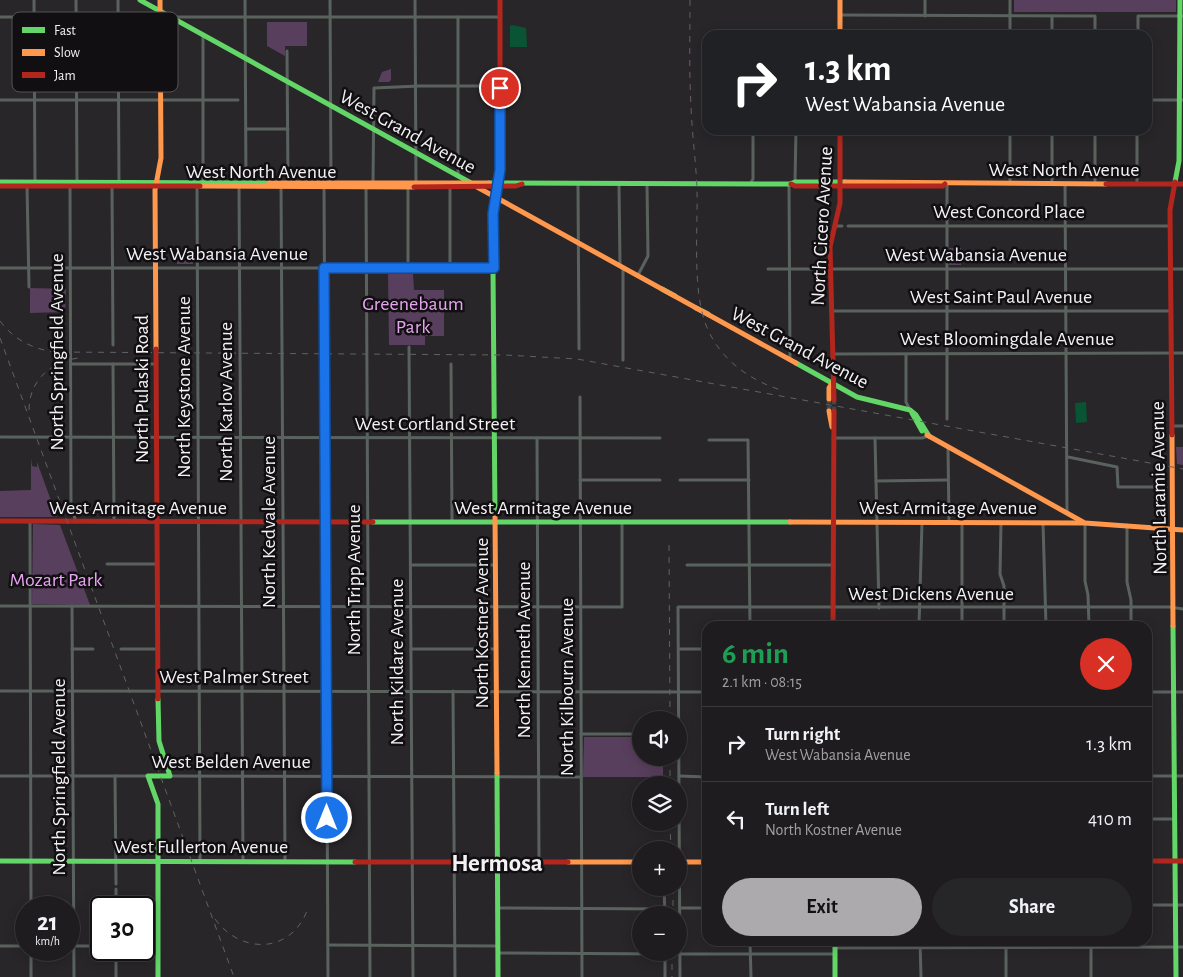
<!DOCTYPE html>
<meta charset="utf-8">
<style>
body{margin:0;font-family:"Alegreya Sans",sans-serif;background:#262528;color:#f1f3f6;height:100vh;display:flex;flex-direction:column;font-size:19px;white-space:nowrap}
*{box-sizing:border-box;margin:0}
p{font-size:16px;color:#a1a1a4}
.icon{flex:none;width:28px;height:28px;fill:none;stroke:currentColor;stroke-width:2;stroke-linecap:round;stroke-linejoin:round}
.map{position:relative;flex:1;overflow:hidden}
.drawer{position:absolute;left:702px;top:621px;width:450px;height:325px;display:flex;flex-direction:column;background:#1e1c1f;border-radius:15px;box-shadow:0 2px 12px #0003,0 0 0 1px #3c3a3d}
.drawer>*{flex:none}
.banner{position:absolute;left:702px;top:30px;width:450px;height:105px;border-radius:15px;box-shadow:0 2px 12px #0003,0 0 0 1px #3c3a3d;background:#202124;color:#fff;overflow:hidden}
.controls{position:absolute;left:632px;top:711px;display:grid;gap:10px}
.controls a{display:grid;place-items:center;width:55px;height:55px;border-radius:50%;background:#1e1c1f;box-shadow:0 2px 12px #0003,0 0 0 1px #3c3a3d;font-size:25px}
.speed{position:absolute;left:15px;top:896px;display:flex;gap:10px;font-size:25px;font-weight:700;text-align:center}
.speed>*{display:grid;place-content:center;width:65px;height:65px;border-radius:50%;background:#1e1c1f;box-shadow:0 2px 12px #0003,0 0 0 1px #3c3a3d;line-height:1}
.speed small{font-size:12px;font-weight:400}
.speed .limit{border:2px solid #111;border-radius:8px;background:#fff;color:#111}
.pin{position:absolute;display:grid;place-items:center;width:42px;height:42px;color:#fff;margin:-21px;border:2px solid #fff;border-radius:50%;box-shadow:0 1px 5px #0007}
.me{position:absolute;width:55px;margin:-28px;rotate:0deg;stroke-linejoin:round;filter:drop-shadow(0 0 4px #0008)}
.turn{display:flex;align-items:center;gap:18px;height:105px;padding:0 20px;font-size:22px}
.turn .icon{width:65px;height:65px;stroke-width:2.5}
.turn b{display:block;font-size:35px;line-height:42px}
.round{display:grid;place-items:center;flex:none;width:52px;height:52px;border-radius:26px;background:#262528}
.summary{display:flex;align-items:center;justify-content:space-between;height:85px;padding:0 20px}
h1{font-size:30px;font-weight:700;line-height:38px;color:#1e9e55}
.button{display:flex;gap:10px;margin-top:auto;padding:10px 20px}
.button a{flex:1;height:58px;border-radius:30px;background:#acaaad;color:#111;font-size:20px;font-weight:700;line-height:58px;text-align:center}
.button a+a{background:#262528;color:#f1f3f6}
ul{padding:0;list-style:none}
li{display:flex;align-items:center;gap:15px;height:75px;padding:0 20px;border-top:1px solid #3c3a3d}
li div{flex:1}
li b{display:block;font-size:19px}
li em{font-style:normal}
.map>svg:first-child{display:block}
.green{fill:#593f5e}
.water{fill:#095435}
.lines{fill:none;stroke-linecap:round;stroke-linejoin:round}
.primary-tunnel{stroke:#464447;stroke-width:4.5;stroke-dasharray:4.5 2;stroke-linecap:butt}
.street{stroke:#5a625e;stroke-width:3}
.fast{stroke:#63d668;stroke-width:5}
.slow{stroke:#ff974d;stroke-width:5}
.jam{stroke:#b3261e;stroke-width:5}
.rail{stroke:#606262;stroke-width:1;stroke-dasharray:6 6;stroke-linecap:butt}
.route-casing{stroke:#114b97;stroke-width:12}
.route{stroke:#1a73e8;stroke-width:9}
.labels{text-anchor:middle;stroke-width:5;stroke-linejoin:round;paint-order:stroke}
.street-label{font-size:20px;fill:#f3f1f4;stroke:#110f11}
.park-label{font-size:20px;fill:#e6a5ef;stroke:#110f11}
.district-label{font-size:25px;font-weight:bold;fill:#f3f1f4;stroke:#110f11}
.key{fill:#110f11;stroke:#555355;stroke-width:1}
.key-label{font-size:14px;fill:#f3f1f4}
</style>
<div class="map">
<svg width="1183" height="977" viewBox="0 0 1183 977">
<rect width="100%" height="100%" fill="#282629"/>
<!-- green -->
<g class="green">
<rect x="1014" y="0" width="162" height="12"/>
<path d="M267,22H307V46H285V56L267,46Z"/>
<path d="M391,69V80L389,82H378L382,72Z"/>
<rect x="949" y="248" width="12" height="17"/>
<rect x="177" y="256" width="16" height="8"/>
<path d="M388,273H413L414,290H444V336H425V345H389Z"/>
<path d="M30,288L66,289L65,312L30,313Z"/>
<path d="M1176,447H1183V465L1177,464Z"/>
<path d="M31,458L32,466L37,467V462L57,517H0V491L31,490Z"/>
<path d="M33,524L60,525L90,605L32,604Z"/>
<path d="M584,737H641V758H663V777H583Z"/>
</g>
<!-- water -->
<g class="water">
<path d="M512,25L526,28L527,47H510V26Z"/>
<path d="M1086,402L1087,422L1076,423L1075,403Z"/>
</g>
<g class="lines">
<!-- primary-tunnel -->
<g class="primary-tunnel">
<path d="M829,399V411"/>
<path d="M834,400V411"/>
</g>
<!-- street -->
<g class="street">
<path d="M34,0L35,183"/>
<path d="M76,0L77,184"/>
<path d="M118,0L119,183"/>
<path d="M245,0L246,183"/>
<path d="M330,0L331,184"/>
<path d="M415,0L416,184"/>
<path d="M1010,0V35"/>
<path d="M840,15L1095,16V35"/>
<path d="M925,16V0"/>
<path d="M0,17H118"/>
<path d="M171,17H500"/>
<path d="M203,35V184"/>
<path d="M1052,35V16"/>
<path d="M1138,35V16H1183"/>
<path d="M287,51L288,183"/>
<path d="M0,100H238"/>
<path d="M1148,100H1183"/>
<path d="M246,129H288"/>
<path d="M1052,130V184"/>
<path d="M1095,130V184"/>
<path d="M458,176V17"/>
<path d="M795,182L796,130"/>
<path d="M373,183L374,88L419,86H501"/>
<path d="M197,184L200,861"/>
<path d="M239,184L243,861"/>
<path d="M281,184L285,861"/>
<path d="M578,184L579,349"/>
<path d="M619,184L620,265"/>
<path d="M750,184L753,179V130"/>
<path d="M789,184L790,360"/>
<path d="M947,184V419"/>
<path d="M1010,184V130"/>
<path d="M1065,184L1067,513"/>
<path d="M1137,184V130"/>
<path d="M27,185L29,287"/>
<path d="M70,185L71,506L76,522"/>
<path d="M112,185L113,345"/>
<path d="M324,185L328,977"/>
<path d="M366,185L370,977"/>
<path d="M408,186V268"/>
<path d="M834,226H842"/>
<path d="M848,226H1170"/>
<path d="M623,267V360"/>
<path d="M0,268H494"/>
<path d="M450,268V186"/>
<path d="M768,269H1183"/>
<path d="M638,275L648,256L647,184"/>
<path d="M832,311H1171"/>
<path d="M409,347L413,977"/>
<path d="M832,354L1183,353"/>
<path d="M906,354V402L909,408"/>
<path d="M71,364H156"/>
<path d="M113,364L114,522"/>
<path d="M451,364L452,522"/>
<path d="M580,397L582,977"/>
<path d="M1172,426H1183"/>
<path d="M0,437L660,438"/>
<path d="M537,438L539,862"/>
<path d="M833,438H922L929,436"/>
<path d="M875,438L879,608"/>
<path d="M709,440H748L750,626"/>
<path d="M948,447L949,522"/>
<path d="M1068,457L1117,467L1118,487H1166"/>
<path d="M580,480H660"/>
<path d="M680,480H749"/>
<path d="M876,481L948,480"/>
<path d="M30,522L31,908"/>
<path d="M1001,523L1000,574L1004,586V626"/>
<path d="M1043,523L1046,626"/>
<path d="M1085,523V581L1088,595L1089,626"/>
<path d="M1127,525V582L1131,600V626"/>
<path d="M107,564H157"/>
<path d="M411,565H495"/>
<path d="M687,565H833"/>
<path d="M0,606L622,607V522"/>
<path d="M72,606L74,977"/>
<path d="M919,626L922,522"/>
<path d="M962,626V522"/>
<path d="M72,649H93"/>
<path d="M121,649H157"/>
<path d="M411,649H496"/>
<path d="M679,649H708"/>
<path d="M0,691L708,692"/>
<path d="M453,691L455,977"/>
<path d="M1148,692H1183"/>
<path d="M581,734H641"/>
<path d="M0,776H148"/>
<path d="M115,776L116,884"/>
<path d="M170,776L581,777"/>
<path d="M679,776L708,777"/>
<path d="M1148,776H1183"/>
<path d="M1148,819H1175"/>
<path d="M707,862L708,788"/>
<path d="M664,888L665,915"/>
<path d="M116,889V908"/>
<path d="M1148,905H1183"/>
<path d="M498,908L665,909"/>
<path d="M680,908H708"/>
<path d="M750,941L751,977"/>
<path d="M920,941L921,977"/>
<path d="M1006,941V977"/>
<path d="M1091,941V977"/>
<path d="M328,945L498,946"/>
<path d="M0,946H26"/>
<path d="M69,946H101"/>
<path d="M144,946H158"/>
<path d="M835,948L1183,947"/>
<path d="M31,950V977"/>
<path d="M116,950V977"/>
<path d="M498,953L665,954"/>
<path d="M665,953V977"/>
<path d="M680,954H835"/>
<path d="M680,977L678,607H1170L1183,609"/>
</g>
<!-- fast -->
<g class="fast">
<path d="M140,0L471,183"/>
<path d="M0,182L269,183"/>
<path d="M1175,182L1179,161L1180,0"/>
<path d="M489,183L789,184L795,182H845"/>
<path d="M493,270L495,515"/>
<path d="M662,289L675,296"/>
<path d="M696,308L708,314"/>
<path d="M796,363L857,397L910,410L916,415L929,436"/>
<path d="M912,413L922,431"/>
<path d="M373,522H790"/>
<path d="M1173,626L1176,977"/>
<path d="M158,699L159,741L170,776H148L158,804V977"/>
<path d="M497,773L498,977"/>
<path d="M0,861L355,862"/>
<path d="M835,941V977"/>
</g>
<!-- slow -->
<g class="slow">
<path d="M840,0V35"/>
<path d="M845,182L1106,184"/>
<path d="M269,183H489"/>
<path d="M200,186L414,187"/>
<path d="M477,187L796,363"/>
<path d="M156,349L155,190L161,158L160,0"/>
<path d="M829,399V388L832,383"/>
<path d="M829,411L832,427"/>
<path d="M927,435L1083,522"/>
<path d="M1172,435L1173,626"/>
<path d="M495,515L497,773"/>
<path d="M790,522L1085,523L1183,530"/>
<path d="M568,862H641"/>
<path d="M679,862H708"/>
</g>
<!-- jam -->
<g class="jam">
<path d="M791,184L795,186H943L945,184"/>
<path d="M1106,184H1183"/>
<path d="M0,186H200"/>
<path d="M414,187L516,186L522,184"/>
<path d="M493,270V214L500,170V0"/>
<path d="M156,349L158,699"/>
<path d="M834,400L830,247L840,203V130"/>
<path d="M1172,435L1170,210L1175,182"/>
<path d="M0,521L373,522"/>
<path d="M833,626L834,411"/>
<path d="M1148,861H1183"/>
<path d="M355,862H568"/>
</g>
<!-- rail -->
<g class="rail">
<path d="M690,0C690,35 689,71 691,106C692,134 696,162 697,189C698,229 692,289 706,325C719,359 750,381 784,391"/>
<path d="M0,321C14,340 34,350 57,352L505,355L577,359L1183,469"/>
<path d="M0,338L234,977"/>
<path d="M29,410C29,381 50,362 78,358"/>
<path d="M669,545L670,720"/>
<path d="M670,758V785"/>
<path d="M670,822L671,850"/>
<path d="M673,888V915"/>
<path d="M215,919C242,956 293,953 308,908"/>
<path d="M672,952V977"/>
</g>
</g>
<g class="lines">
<defs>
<path id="route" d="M327,818L324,268H494L493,214L500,170V88"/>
</defs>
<!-- route casing -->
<use href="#route" class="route-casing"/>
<!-- route -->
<use href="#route" class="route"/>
</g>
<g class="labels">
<!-- street labels -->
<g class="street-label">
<text transform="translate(408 131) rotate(29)" y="7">West Grand Avenue</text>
<text x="1064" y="176">West North Avenue</text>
<text x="261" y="178">West North Avenue</text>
<text x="1009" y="218">West Concord Place</text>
<text transform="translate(821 226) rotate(-87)" y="7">North Cicero Avenue</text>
<text x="217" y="260">West Wabansia Avenue</text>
<text x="976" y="261">West Wabansia Avenue</text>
<text x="1001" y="303">West Saint Paul Avenue</text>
<text x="1007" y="345">West Bloomingdale Avenue</text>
<text transform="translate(800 347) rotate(28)" y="7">West Grand Avenue</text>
<text transform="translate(56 352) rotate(-90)" y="7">North Springfield Avenue</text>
<text transform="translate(183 387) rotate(-90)" y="7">North Keystone Avenue</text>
<text transform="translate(141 389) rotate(-90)" y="7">North Pulaski Road</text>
<text transform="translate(225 402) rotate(-90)" y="7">North Karlov Avenue</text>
<text x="435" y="430">West Cortland Street</text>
<text transform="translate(1158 488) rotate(-91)" y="7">North Laramie Avenue</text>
<text x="138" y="514">West Armitage Avenue</text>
<text x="543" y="514">West Armitage Avenue</text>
<text x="948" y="514">West Armitage Avenue</text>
<text transform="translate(268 522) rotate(-90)" y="7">North Kedvale Avenue</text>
<text transform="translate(353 580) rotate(-90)" y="7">North Tripp Avenue</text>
<text x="931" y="600">West Dickens Avenue</text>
<text transform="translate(481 623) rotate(-90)" y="7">North Kostner Avenue</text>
<text transform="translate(523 650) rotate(-90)" y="7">North Kenneth Avenue</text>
<text transform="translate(396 662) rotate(-90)" y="7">North Kildare Avenue</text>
<text x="234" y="683">West Palmer Street</text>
<text transform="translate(566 687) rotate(-90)" y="7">North Kilbourn Avenue</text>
<text x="231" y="768">West Belden Avenue</text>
<text transform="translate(58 777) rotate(-90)" y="7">North Springfield Avenue</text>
<text x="201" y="853">West Fullerton Avenue</text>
</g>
<!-- park labels -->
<g class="park-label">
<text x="413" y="310">Greenebaum<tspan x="413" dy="23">Park</tspan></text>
<text x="56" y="586">Mozart Park</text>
</g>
<!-- district labels -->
<g class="district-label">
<text x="497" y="871">Hermosa</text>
</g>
</g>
<!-- legend -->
<rect x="12" y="12" width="166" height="80" rx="8" class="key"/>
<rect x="22" y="27" width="23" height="6" fill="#63d668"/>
<rect x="22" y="49" width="23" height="7" fill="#ff974d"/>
<rect x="22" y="72" width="23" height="6" fill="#b3261e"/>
<g class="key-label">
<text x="54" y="35">Fast</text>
<text x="54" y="57">Slow</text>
<text x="54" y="80">Jam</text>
</g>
</svg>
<div class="controls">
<a><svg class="icon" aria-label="sound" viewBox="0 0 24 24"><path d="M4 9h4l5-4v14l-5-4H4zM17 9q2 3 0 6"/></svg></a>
<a><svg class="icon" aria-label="layers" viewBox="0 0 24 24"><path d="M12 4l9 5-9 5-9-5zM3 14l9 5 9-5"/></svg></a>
<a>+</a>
<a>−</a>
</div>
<div class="speed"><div>21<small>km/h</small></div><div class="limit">30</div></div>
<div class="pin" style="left:500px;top:88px;background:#d93025"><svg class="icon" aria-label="arrive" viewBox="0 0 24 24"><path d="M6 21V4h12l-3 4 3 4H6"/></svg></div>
<svg class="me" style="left:327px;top:818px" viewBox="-20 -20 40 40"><circle r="17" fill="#1a73e8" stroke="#fff" stroke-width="3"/><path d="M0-11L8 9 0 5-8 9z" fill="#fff"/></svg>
<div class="banner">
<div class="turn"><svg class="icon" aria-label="right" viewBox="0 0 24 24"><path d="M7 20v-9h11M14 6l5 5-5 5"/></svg><div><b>1.3 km</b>West Wabansia Avenue</div></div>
</div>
<section class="drawer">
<div class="summary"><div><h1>6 min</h1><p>2.1 km · 08:15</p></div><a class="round" style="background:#d93025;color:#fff"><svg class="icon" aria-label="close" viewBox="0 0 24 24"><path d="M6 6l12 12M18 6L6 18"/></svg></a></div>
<ul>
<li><svg class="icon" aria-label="right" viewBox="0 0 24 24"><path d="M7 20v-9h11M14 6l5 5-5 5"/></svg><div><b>Turn right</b><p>West Wabansia Avenue</p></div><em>1.3 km</em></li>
<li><svg class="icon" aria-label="left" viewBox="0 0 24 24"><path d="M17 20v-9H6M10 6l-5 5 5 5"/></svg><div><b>Turn left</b><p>North Kostner Avenue</p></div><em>410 m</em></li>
</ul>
<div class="button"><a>Exit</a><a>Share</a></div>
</section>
</div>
